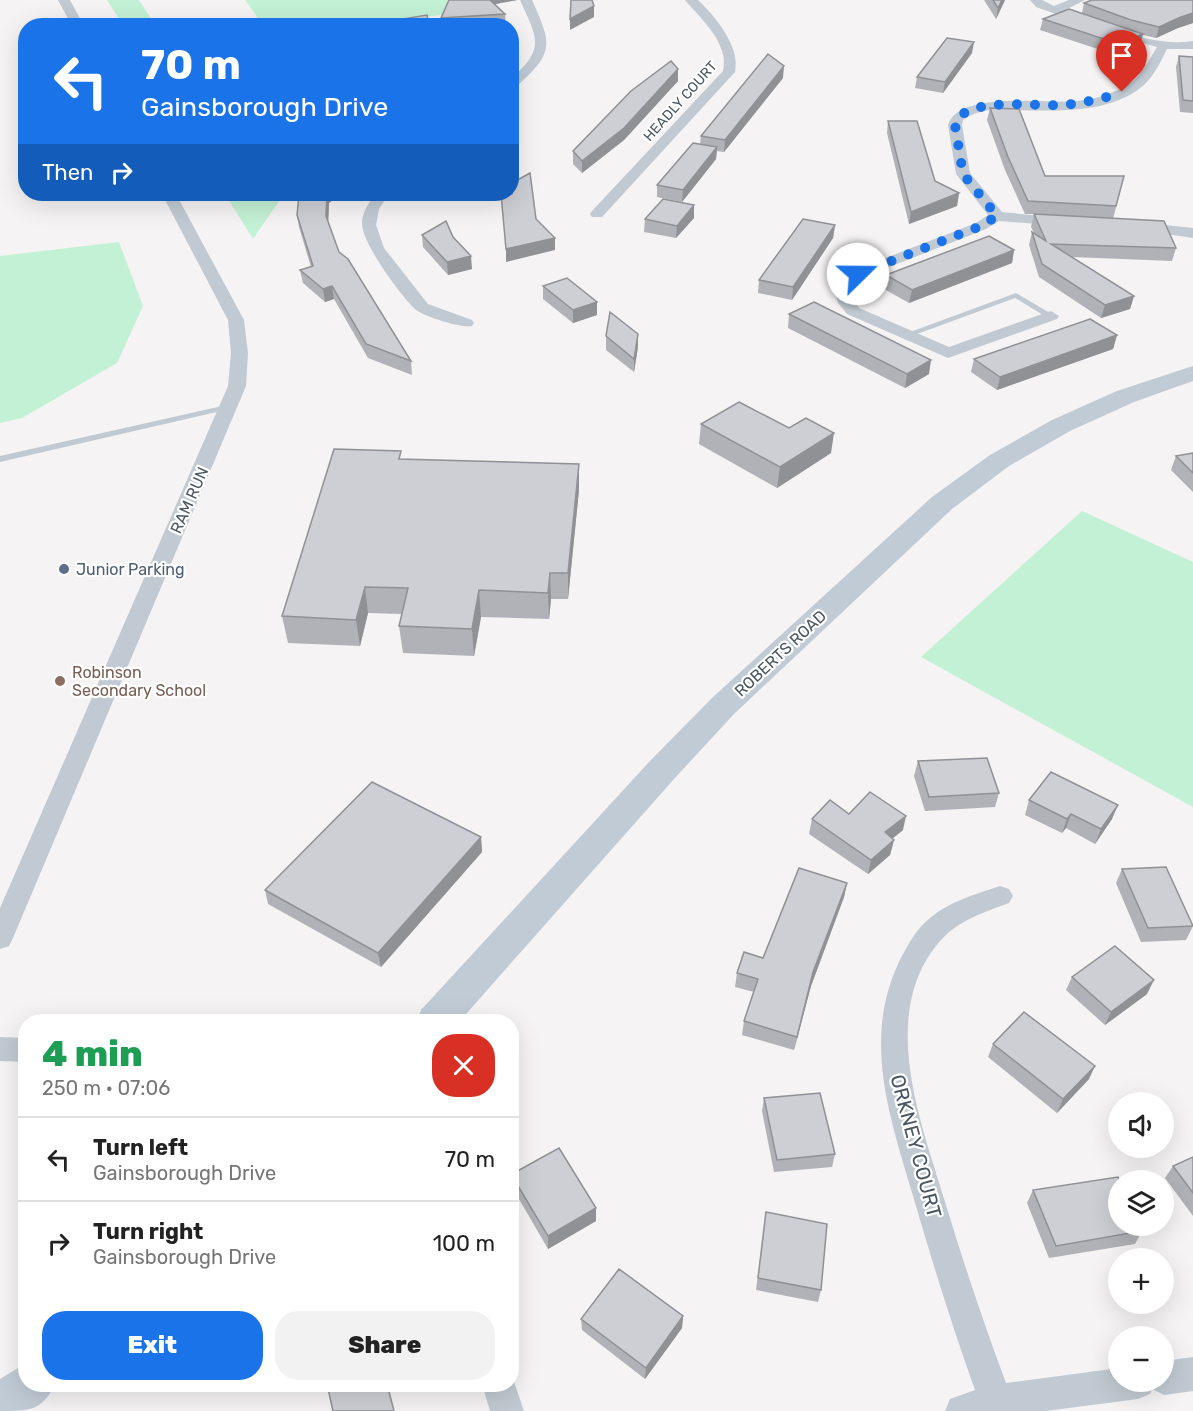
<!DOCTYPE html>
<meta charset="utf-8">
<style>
body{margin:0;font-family:Rubik,sans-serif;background:#f2f2f2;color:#222;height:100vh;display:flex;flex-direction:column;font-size:22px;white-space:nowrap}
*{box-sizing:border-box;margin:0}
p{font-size:20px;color:#767676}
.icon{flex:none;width:33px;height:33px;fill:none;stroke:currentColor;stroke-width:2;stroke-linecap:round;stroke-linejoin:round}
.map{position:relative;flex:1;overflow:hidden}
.sheet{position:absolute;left:18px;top:1014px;width:501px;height:378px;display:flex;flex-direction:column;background:#fff;border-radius:24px;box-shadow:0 6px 24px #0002}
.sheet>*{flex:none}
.banner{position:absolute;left:18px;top:18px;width:501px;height:183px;border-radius:24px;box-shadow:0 6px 24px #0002;background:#1a73e8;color:#fff;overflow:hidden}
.buttons{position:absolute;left:1108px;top:1092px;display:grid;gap:12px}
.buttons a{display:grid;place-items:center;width:66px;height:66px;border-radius:50%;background:#fff;box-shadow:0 6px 24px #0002;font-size:30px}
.pin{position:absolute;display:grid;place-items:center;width:51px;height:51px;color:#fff;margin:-62px -26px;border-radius:50% 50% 50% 0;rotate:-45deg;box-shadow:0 0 6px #0007}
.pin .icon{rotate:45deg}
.me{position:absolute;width:66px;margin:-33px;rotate:68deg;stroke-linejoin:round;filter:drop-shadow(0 0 4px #0008)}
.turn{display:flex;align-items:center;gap:21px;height:126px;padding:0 24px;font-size:27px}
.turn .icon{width:78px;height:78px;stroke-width:2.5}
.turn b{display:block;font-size:42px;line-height:51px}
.then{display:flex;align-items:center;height:57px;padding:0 24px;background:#0003;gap:12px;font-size:22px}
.round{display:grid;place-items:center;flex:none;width:63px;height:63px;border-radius:24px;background:#f2f2f2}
.head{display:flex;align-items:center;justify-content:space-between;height:102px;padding:0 24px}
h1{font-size:36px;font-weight:800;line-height:45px;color:#1e9e55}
.primary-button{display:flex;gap:12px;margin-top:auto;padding:12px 24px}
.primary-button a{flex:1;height:69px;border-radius:24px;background:#1a73e8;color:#fff;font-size:24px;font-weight:800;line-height:69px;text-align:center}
.primary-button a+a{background:#f2f2f2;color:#222}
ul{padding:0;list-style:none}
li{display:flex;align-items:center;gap:18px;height:84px;padding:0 24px;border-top:2px solid #e0e0e0}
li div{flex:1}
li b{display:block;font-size:22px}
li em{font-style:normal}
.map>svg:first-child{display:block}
.green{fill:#c3f1d5}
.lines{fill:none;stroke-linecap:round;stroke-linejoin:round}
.lane{fill:#c1cad2;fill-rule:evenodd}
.street{fill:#c1cad2;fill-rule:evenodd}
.secondary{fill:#c1cbd6;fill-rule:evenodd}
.wall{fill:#b0b2b7}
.shaded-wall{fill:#909195}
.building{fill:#cdcfd5;stroke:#909195;stroke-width:1.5}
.route{stroke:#1a73e8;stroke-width:10;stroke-dasharray:0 18}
.service-dot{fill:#5c6f8a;stroke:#fff;stroke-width:2}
.education-dot{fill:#8d6e63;stroke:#fff;stroke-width:2}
.labels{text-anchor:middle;stroke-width:4.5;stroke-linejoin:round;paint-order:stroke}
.far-street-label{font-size:14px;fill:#4a5661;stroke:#fff}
.street-label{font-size:16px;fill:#4a5661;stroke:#fff}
.service-label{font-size:16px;fill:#4e5e75;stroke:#fff;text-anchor:start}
.education-label{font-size:16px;fill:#785e54;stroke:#fff;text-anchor:start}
.near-street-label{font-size:20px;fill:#4a5661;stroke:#fff}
</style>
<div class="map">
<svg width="1193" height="1411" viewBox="0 0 1193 1411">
<rect width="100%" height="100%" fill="#f5f3f3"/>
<!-- green -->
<g class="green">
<path d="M107,0H139L155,25H123Z"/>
<path d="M245,0H448L452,13L367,26H209L258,18Z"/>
<path d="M225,194H284L253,239Z"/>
<path d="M119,242L143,306L117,363L22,418L0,423V256Z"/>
<path d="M1082,511L1193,562V807L921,657Z"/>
</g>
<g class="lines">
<!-- lane -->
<g class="lane">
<path d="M1016,293L1055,316L1048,318L1015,298L909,337H903L902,335Z"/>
<path d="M231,404L235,406L234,408L0,462V456Z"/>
</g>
<!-- street -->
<g class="street">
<path d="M58,0H70L84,26H72Z"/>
<path d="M520,0H532C552,45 555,52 516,87L512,88V78C546,48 537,38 520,0Z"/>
<path d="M685,0H698C715,16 741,47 735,72L602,217H592L590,214L592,211L723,71C730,44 701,19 685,0Z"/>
<path d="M1030,0H1042L1054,6L1069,0H1085L1065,10C1104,24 1151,48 1193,41V49H1167C1161,61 1155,74 1145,84C1113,114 1056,111 1016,110C997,109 980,108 963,120L962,125L970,173L1002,212L1063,218L1070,222L1063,226L999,221L986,229L864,277L851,293L859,308L949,347L1045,313L1051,311L1059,316L1057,319L948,358L847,314L838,303L835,293L843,279L852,271L976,223L988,215L956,174L948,125C959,90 1047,104 1077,101C1097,99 1117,93 1133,81C1144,72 1150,58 1157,47L1121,37L1036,7Z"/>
<path d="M162,194H176L244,320L248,353L246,386L13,938L9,946L0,949V908L228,386L231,353L228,320Z"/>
<path d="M375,194H389L379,209L376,225L384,248L428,304L472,320L474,323L472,326C463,329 422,316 415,309C401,296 361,242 362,223C362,212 369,203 375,194Z"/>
<path d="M1138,222L1193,228V238L1133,229L1131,226Z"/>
<path d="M1000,886L1009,889L1013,896L1009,903C985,912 959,920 941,940C876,1013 922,1125 946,1205C964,1265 984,1324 1006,1383L1119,1368V1382H1164V1361L1193,1357V1391L1164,1395L1152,1389L1150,1394L1138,1399L1046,1411H945L950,1399L975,1390C952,1326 932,1261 913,1196C890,1118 862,1040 899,962C907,946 916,929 930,918C950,901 976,894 1000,886Z"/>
<path d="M0,1037L26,1038V1062L0,1061Z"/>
<path d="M512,1376L524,1411H490L482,1384H512Z"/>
</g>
<!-- secondary -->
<g class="secondary">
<path d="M1193,366V381L1134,402L1070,431L1009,466L952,509L734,714L674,779L459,1022H416L421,1010L650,761L712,698L932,497L990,455L1052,420L1117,391Z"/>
<path d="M26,1363V1384H55C42,1411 30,1411 0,1411V1379Z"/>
</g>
</g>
<!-- wall -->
<g class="wall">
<path d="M449,0H517L495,4L505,14L506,25L442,26L441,18Z"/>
<path d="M984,0H1005L996,19Z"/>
<path d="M1193,0V23L1178,28L1156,38L1143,35L1140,45L1116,55L1040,30L1043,19L1082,13L1084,3Z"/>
<path d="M972,53L943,93L915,88L917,77Z"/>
<path d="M1179,56L1193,57V113L1180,112L1176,67Z"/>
<path d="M783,78L724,152L717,151L716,159L682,202L657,197V185L700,144L701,136Z"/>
<path d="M678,81L624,140L582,173L573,164V151Z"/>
<path d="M990,108L1045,176H1124L1113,219L1176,248L1172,261L1072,257L1134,296L1130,309L1101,318L1039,277L1029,245L1032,232L1034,233L1031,227L1034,214H1025L1005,170L987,120Z"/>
<path d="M888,121L935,181L959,193L957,206L909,224L887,133Z"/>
<path d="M299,194H340L329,203L328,222L339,252L411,361L412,375L368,358L334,299L325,302L303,283L300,270L311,267L299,227L297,215Z"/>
<path d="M694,218L676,238L644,232L645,219Z"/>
<path d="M835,225L833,238L792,300L758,293L759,280Z"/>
<path d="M422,235L453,237L472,269L448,275L423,247Z"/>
<path d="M1014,250L1012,263L909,303L884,289L886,275Z"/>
<path d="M543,286L597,315L573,323L543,299Z"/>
<path d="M789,314L929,374L905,388L788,328Z"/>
<path d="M1117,335L1113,349L997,390L971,372L974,359Z"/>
<path d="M606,336L638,347L634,372L606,350Z"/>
<path d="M701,424L831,453L777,488L699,444Z"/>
<path d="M1193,453V492L1171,470L1176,456Z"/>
<path d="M402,459L579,464V490L568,599H551L549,619L481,617L474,656L403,653L399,626L402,614L368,613L360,646L288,643L282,616Z"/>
<path d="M918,761L999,793L995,807L925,811L914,776Z"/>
<path d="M1029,800L1112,819L1095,844L1066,828L1062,833L1025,815Z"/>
<path d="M812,819L903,830L892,839L894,840L890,855L868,874L809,834Z"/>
<path d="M481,837L482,852L381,967L268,904L265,890Z"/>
<path d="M1122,869L1193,926L1186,940L1141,942L1116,883Z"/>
<path d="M847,883L844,897L811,986L794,1050L742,1035L744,1021L754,992L735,987L737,973L763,958Z"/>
<path d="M1072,977L1147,994L1105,1025L1066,990Z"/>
<path d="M993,1044L1089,1079L1057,1113L988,1057Z"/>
<path d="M764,1098L835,1154L832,1167L774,1172L762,1111Z"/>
<path d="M1193,1157V1216L1165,1178L1173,1166Z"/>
<path d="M512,1174L596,1221L548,1249L512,1187Z"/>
<path d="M1033,1190L1142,1231L1135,1244L1049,1258L1027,1203Z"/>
<path d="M766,1212L821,1290L818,1302L756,1290Z"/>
<path d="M683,1316L682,1328L645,1379L582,1330L581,1319Z"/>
</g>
<!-- shaded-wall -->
<g class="shaded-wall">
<path d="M486,0H517L486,6Z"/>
<path d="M1002,0H1005L996,19L998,8Z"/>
<path d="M594,6V17L570,30V19Z"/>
<path d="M1193,13V23L1178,28L1156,38L1159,27L1181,17Z"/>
<path d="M1143,34L1140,45L1116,55L1119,44Z"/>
<path d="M974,42L972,53L943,93L945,82Z"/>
<path d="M784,66L783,78L724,152L725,140Z"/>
<path d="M678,69V81L624,140L582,173V161Z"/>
<path d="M717,147L716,159L682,202L683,190Z"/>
<path d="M959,193L957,206L909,224L911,212Z"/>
<path d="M327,194H340L329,203L328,228L326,216Z"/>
<path d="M694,205V218L676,238L677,226Z"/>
<path d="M835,225L833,238L792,300L793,287Z"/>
<path d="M555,238V250L506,262V249Z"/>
<path d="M1014,250L1012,263L909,303L912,290Z"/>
<path d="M471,256L472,269L448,275L447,262Z"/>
<path d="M332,286L334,299L325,302L323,289Z"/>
<path d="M1134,296L1130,309L1101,318L1105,305Z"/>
<path d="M597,302V315L573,323V310Z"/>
<path d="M638,334V347L634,372V359Z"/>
<path d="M1117,335L1113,349L997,390L1000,377Z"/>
<path d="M931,360L929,374L905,388L907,374Z"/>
<path d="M834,433L831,453L777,488L780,467Z"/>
<path d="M579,464V490L568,599V573Z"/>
<path d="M550,573L551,599L549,619L548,593Z"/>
<path d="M365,587L368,613L360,646L356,620Z"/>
<path d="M479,590L481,617L474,656L472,629Z"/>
<path d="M1118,805L1112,819L1095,844L1101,829Z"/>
<path d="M1071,814L1066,828L1062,833L1067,819Z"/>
<path d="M906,816L903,830L882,847L885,832Z"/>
<path d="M481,837L482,852L381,967L378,953Z"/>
<path d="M894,840L890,855L868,874L871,860Z"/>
<path d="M847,883L844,897L811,986L794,1050L797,1037L813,972Z"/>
<path d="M1154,980L1147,994L1105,1025L1111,1012Z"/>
<path d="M1095,1066L1089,1079L1057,1113L1063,1099Z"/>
<path d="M596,1208V1221L548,1249V1236Z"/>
<path d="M683,1316L682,1328L645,1379L646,1368Z"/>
</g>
<!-- building -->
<g class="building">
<path d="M449,0H490L505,14L441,18Z"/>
<path d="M571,0H592L594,6L570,19Z"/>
<path d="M993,0H1002L998,8Z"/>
<path d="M1092,0H1193V13L1181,17L1159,27L1131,20L1084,3Z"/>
<path d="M1069,9L1143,34L1119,44L1043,19Z"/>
<path d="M427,15L429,26H360Z"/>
<path d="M947,38L974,42L945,82L917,77Z"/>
<path d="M768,54L784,66L725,140L701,136Z"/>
<path d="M1179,56L1193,57V101L1183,100Z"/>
<path d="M671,61L678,69L624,128L582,161L573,151L631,91Z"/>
<path d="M990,108L1019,109L1045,176H1124L1116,206L1028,201L1008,157Z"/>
<path d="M888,121H917L935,181L959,193L911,212Z"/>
<path d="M693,143L717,147L683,190L657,185Z"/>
<path d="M530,173L536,219L555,238L506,249L501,194H512V183Z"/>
<path d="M299,194H327L326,216L339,252L348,259L411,361L366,344L332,286L323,289L300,270L313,266L297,215Z"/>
<path d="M663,199L694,205L677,226L645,219Z"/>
<path d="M1034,214L1164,221L1176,248L1051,244L1134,296L1105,305L1042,264L1032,232L1046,241Z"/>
<path d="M803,219L835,225L793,287L759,280Z"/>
<path d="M446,221L453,237L471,256L447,262L422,235Z"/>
<path d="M989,236L1014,250L912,290L886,275Z"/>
<path d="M567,278L597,302L573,310L543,286Z"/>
<path d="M814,302L931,360L907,374L789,314Z"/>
<path d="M610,312L638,334L634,359L606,336Z"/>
<path d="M1090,319L1117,335L1000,377L974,359Z"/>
<path d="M739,402L789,428L806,418L834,433L780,467L701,424Z"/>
<path d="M334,449L401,451L399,459L579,464L568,573H550L548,593L479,590L472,629L399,626L408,588L365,587L356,620L282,616Z"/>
<path d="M1193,453V473L1176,456Z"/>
<path d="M987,758L999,793L929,797L918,761Z"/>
<path d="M1051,772L1118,805L1101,829L1071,814L1067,819L1029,800Z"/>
<path d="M372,782L481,837L378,953L265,890Z"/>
<path d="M870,792L906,816L885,832L894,840L871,860L812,819L830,800L849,814Z"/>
<path d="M1166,867L1193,926L1148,928L1122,869Z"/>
<path d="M799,868L847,883L813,972L797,1037L744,1021L758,979L737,973L744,952L763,958Z"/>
<path d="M1115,946L1154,980L1111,1012L1072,977Z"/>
<path d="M1024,1012L1095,1066L1063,1099L993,1044Z"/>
<path d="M820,1093L835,1154L777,1160L764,1098Z"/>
<path d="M559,1148L596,1208L548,1236L512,1176V1174Z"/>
<path d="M1193,1157V1193L1173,1166Z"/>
<path d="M1118,1177L1119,1180V1226H1140L1142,1231L1056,1246L1033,1190Z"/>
<path d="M766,1212L827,1224L821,1290L758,1278Z"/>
<path d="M619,1269L683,1316L646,1368L581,1319Z"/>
<path d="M327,1384H387L394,1411H333Z"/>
</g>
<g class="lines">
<!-- route -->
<path class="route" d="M858,274L981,226L997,216L963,174L955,125C963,95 1038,107 1063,105C1084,103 1103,99 1122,92"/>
</g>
<!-- markers -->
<circle class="service-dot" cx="64" cy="569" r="6"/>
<circle class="education-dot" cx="60" cy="681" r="6"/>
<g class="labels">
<!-- far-street labels -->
<g class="far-street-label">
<text transform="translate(680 101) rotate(-48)" y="5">HEADLY COURT</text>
</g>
<!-- street labels -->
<g class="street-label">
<text transform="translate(189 500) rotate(-66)" y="6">RAM RUN</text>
<text transform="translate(780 653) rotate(-43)" y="6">ROBERTS ROAD</text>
</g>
<!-- service labels -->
<g class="service-label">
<text x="76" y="575">Junior Parking</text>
</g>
<!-- education labels -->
<g class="education-label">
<text x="72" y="678">Robinson<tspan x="72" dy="18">Secondary School</tspan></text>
</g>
<!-- near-street labels -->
<g class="near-street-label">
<text transform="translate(916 1146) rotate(75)" y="7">ORKNEY COURT</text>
</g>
</g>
</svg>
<div class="buttons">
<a><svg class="icon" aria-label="sound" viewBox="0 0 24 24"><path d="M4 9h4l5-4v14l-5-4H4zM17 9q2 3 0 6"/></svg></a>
<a><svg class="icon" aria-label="layers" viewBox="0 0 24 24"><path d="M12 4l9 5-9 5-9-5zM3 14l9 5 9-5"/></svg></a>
<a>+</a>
<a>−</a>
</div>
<div class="pin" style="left:1122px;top:92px;background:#d93025"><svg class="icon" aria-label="arrive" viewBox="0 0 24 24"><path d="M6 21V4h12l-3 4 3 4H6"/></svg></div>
<svg class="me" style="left:858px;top:274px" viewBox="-20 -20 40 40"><circle r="19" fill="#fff"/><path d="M0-13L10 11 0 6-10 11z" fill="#1a73e8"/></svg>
<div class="banner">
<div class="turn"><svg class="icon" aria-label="left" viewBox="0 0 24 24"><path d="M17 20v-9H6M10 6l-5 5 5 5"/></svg><div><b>70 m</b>Gainsborough Drive</div></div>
<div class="then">Then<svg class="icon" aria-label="right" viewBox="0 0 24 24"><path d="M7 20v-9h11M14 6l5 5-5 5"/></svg></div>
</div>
<section class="sheet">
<div class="head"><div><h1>4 min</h1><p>250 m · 07:06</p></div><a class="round" style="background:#d93025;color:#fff"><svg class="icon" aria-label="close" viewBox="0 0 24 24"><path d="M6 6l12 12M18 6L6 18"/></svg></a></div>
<ul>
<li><svg class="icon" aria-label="left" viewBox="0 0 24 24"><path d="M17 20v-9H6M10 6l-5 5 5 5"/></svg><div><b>Turn left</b><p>Gainsborough Drive</p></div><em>70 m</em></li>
<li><svg class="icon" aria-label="right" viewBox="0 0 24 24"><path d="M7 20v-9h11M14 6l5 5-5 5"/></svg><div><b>Turn right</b><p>Gainsborough Drive</p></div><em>100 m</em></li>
</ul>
<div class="primary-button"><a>Exit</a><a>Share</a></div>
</section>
</div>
